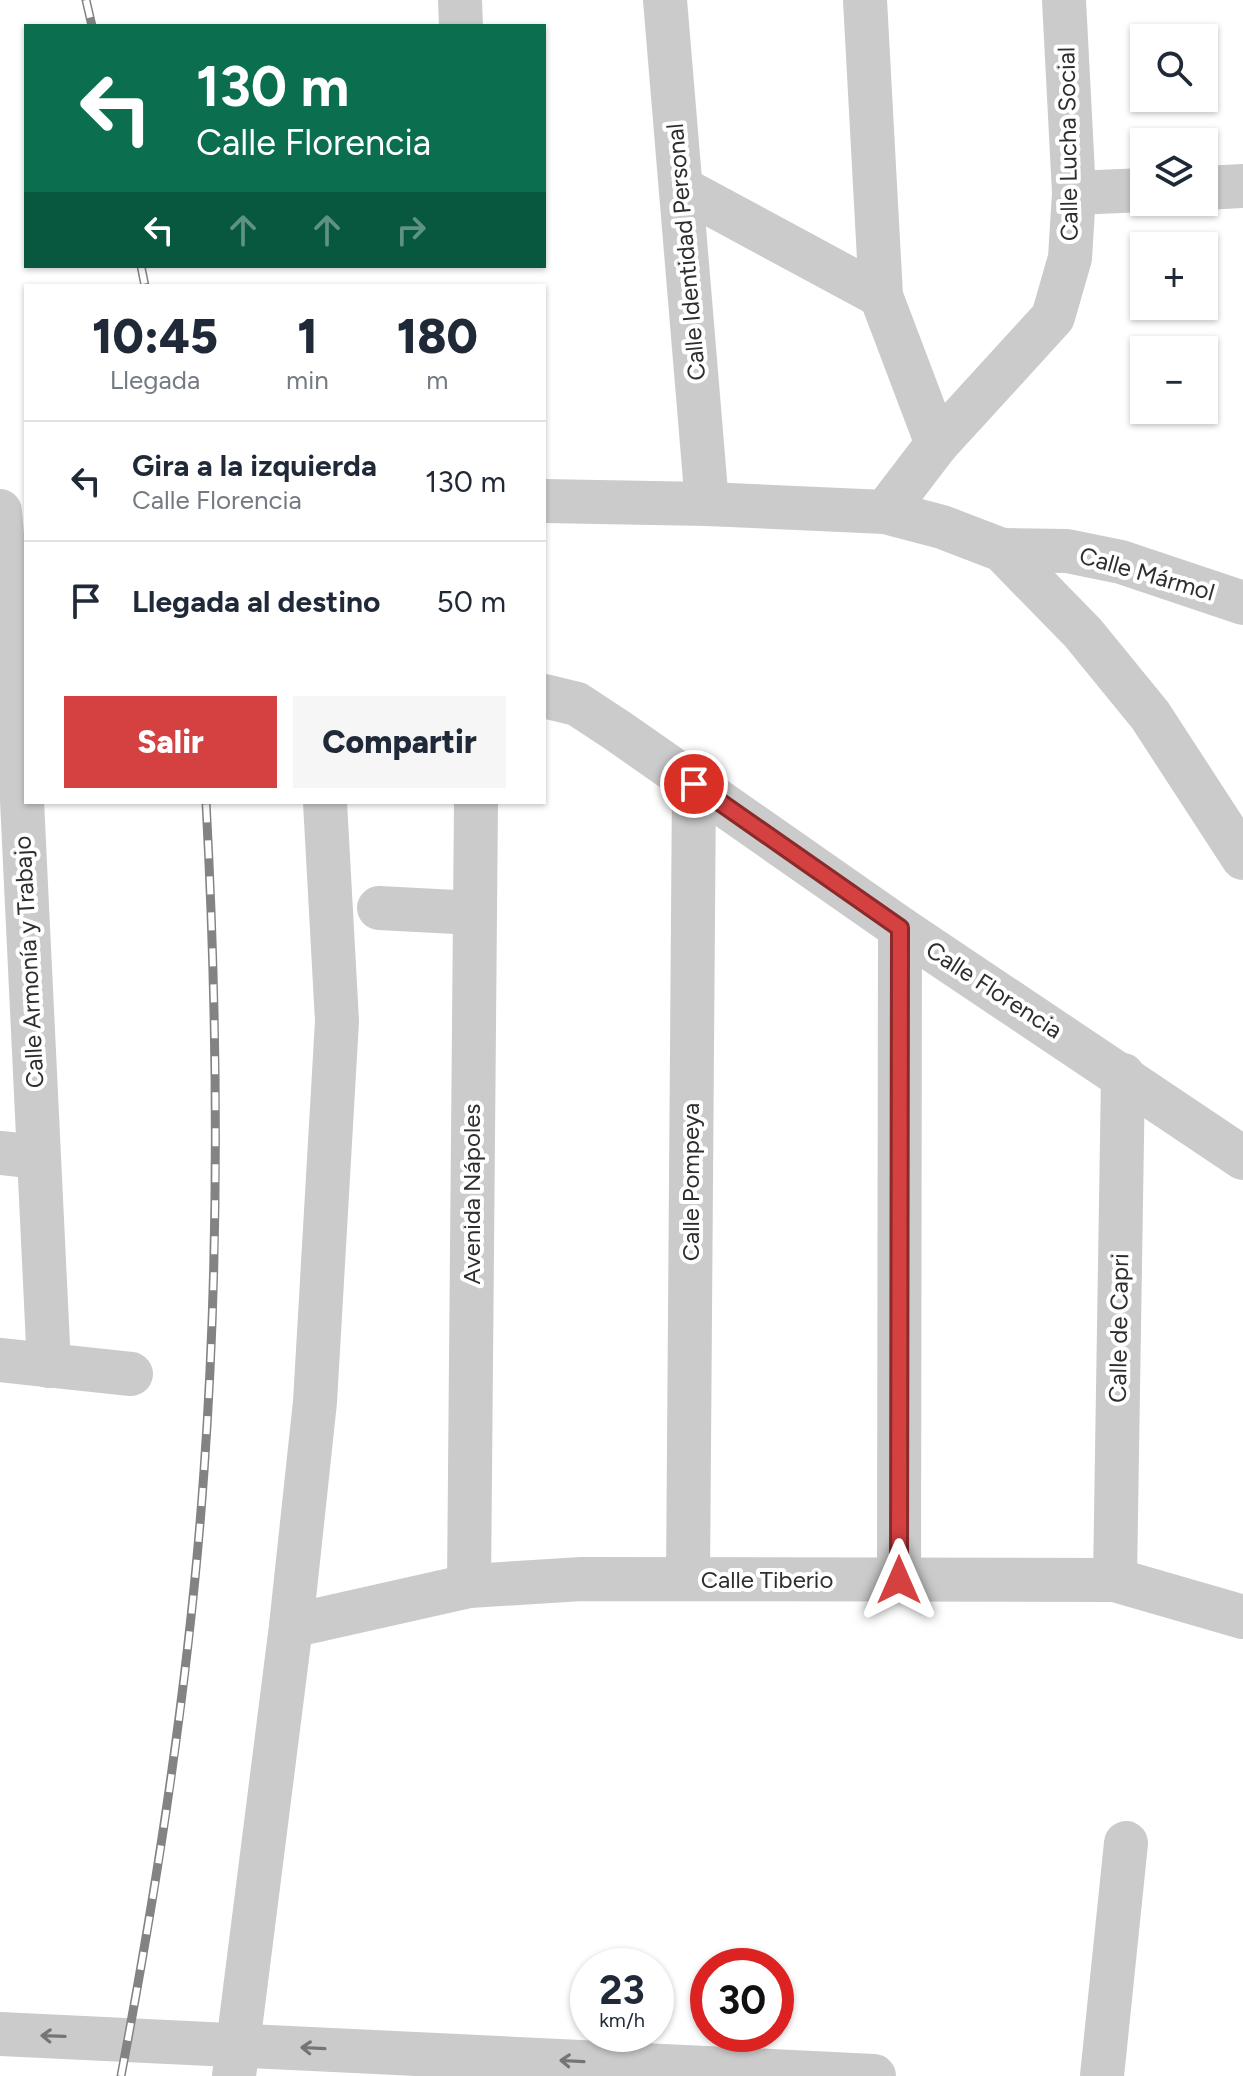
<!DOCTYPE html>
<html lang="es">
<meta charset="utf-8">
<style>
body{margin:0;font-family:Figtree,sans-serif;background:#f6f6f7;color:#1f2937;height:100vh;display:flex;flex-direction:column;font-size:30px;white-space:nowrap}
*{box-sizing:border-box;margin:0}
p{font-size:26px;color:#747a83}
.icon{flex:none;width:44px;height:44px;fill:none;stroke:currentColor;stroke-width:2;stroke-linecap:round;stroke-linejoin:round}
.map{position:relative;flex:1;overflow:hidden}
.sheet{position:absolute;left:24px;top:284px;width:522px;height:520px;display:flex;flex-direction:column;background:#fff;border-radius:0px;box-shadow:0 2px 6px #0004}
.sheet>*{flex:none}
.banner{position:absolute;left:24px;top:24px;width:522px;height:244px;border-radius:0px;box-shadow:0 2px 6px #0004;background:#0b6e4f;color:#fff;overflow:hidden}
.tools{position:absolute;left:1130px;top:24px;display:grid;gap:16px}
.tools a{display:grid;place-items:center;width:88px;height:88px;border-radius:0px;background:#fff;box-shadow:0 2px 6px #0004;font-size:40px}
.speed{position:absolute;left:570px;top:1948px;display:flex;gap:16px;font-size:40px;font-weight:700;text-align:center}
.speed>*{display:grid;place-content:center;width:104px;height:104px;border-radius:50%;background:#fff;box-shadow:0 2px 6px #0004;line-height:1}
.speed small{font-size:20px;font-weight:400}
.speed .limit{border:12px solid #d22;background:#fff;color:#111}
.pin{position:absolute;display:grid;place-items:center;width:68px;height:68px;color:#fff;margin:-34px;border:4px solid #fff;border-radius:50%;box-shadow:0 2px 8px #0007}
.me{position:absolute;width:88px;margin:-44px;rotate:0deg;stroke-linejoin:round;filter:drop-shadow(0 0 6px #0008)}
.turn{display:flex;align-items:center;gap:28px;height:168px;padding:0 40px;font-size:36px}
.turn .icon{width:104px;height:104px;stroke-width:2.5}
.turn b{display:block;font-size:56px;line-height:68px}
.lanes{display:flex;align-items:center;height:76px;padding:0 40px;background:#0003;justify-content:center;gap:40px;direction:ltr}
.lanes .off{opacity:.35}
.eta{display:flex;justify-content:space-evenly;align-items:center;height:136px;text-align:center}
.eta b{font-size:48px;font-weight:800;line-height:56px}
.button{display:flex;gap:16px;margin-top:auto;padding:16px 40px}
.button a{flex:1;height:92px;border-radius:0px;background:#d54041;color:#fff;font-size:32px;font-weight:800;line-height:92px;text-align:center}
.button a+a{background:#f6f6f7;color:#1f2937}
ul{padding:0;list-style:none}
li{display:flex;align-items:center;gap:24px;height:120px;padding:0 40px;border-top:2px solid #e0e1e3}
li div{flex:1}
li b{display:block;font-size:30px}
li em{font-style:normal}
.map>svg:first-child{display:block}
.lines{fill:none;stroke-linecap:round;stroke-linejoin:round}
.minor{stroke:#cbcbcb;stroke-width:44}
.rail-casing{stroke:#838383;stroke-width:9}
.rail{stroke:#fff;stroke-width:6;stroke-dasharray:18;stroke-linecap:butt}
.oneway{stroke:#757575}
.route-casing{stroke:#8a2a2a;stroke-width:20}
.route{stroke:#d54041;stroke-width:14}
.labels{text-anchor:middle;stroke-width:8;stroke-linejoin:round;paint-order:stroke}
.street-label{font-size:24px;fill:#2e2e2e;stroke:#fff}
</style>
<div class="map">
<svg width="1243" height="2076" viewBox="0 0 1243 2076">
<rect width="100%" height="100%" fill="#fff"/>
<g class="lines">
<!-- minor -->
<g class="minor">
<path d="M460,0L461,26"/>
<path d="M665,0L707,504"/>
<path d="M865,0L881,296L937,444"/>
<path d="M681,188L881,296"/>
<path d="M1204,188L1243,186"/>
<path d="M1074,193L1144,190"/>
<path d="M544,501L707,504L885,512L942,527L1002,550L1083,633L1150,715L1243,858"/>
<path d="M0,511L19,738L49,1366"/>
<path d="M885,512L937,444L1053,317L1070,258L1074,193L1064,0"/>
<path d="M1002,550L1067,551L1121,562L1243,603"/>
<path d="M544,696L577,704L618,731L900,928L1243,1158"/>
<path d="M379,908L475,913"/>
<path d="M0,1153L38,1157"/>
<path d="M0,1360L131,1374"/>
<path d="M688,1579L694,784"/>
<path d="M899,1580L900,928"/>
<path d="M1115,1580L1123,1075"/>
<path d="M469,1586L476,802"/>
<path d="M291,1626L469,1586L582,1579L1115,1580L1243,1617"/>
<path d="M0,2034L874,2076"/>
<path d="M234,2076L291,1626L315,1402L337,1021L325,802"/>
<path d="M1102,2076L1126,1843"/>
</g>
<defs>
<g id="rail">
<path d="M86,0L92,26"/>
<path d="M141,266L145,286"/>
<path d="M121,2076C159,1876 190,1674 204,1471C220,1248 218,1025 206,802"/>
</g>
</defs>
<!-- rail casing -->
<use href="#rail" class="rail-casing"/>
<!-- rail -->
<use href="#rail" class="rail"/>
</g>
<!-- one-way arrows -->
<defs><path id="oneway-shaft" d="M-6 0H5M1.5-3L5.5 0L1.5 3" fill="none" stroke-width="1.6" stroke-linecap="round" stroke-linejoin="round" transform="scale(2)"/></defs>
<g class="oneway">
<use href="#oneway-shaft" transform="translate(53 2036) rotate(-178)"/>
<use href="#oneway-shaft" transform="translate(313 2048) rotate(-177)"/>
<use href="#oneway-shaft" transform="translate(572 2061) rotate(-177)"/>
</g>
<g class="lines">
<defs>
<path id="route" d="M694,784L900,928L899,1580"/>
</defs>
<!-- route casing -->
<use href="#route" class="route-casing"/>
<!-- route -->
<use href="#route" class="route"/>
</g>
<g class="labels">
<!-- street labels -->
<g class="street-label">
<text transform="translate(1068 144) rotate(-91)" y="8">Calle Lucha Social</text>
<text transform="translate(686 252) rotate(-95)" y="8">Calle Identidad Personal</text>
<text transform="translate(1147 574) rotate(16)" y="8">Calle Mármol</text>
<text transform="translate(29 962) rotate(-93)" y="8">Calle Armonía y Trabajo</text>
<text transform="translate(994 990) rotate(33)" y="8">Calle Florencia</text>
<text transform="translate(691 1182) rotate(-90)" y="8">Calle Pompeya</text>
<text transform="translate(472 1194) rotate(-90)" y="8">Avenida Nápoles</text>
<text transform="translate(1119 1328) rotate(-89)" y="8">Calle de Capri</text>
<text x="767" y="1588">Calle Tiberio</text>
</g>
</g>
</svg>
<div class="tools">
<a><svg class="icon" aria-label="search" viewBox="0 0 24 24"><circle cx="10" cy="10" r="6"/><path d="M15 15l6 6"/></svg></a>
<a><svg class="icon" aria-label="layers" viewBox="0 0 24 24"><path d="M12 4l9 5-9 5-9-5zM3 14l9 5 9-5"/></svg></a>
<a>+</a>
<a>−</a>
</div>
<div class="speed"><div>23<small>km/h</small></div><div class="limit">30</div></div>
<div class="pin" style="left:694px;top:784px;background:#d93025"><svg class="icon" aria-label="arrive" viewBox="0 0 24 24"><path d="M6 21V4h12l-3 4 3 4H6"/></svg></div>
<svg class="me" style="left:899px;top:1580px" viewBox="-20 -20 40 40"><path d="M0-17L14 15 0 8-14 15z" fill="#d54041" stroke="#fff" stroke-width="4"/></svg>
<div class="banner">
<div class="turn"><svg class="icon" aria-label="left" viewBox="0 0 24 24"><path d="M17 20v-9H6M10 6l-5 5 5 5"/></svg><div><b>130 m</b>Calle Florencia</div></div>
<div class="lanes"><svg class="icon" aria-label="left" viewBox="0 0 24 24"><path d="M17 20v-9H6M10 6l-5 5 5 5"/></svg><svg class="icon off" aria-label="ahead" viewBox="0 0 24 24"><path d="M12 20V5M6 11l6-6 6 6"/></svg><svg class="icon off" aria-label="ahead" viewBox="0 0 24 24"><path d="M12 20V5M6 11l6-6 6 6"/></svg><svg class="icon off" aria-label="right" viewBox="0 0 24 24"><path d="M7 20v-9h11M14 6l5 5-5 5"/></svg></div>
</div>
<section class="sheet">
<div class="eta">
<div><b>10:45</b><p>Llegada</p></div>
<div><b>1</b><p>min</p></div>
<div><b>180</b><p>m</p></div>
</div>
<ul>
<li><svg class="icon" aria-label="left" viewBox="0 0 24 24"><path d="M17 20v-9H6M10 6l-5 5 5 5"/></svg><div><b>Gira a la izquierda</b><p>Calle Florencia</p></div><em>130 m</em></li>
<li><svg class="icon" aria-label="arrive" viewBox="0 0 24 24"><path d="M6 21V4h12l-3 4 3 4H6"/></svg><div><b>Llegada al destino</b></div><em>50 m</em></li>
</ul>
<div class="button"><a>Salir</a><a>Compartir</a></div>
</section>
</div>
